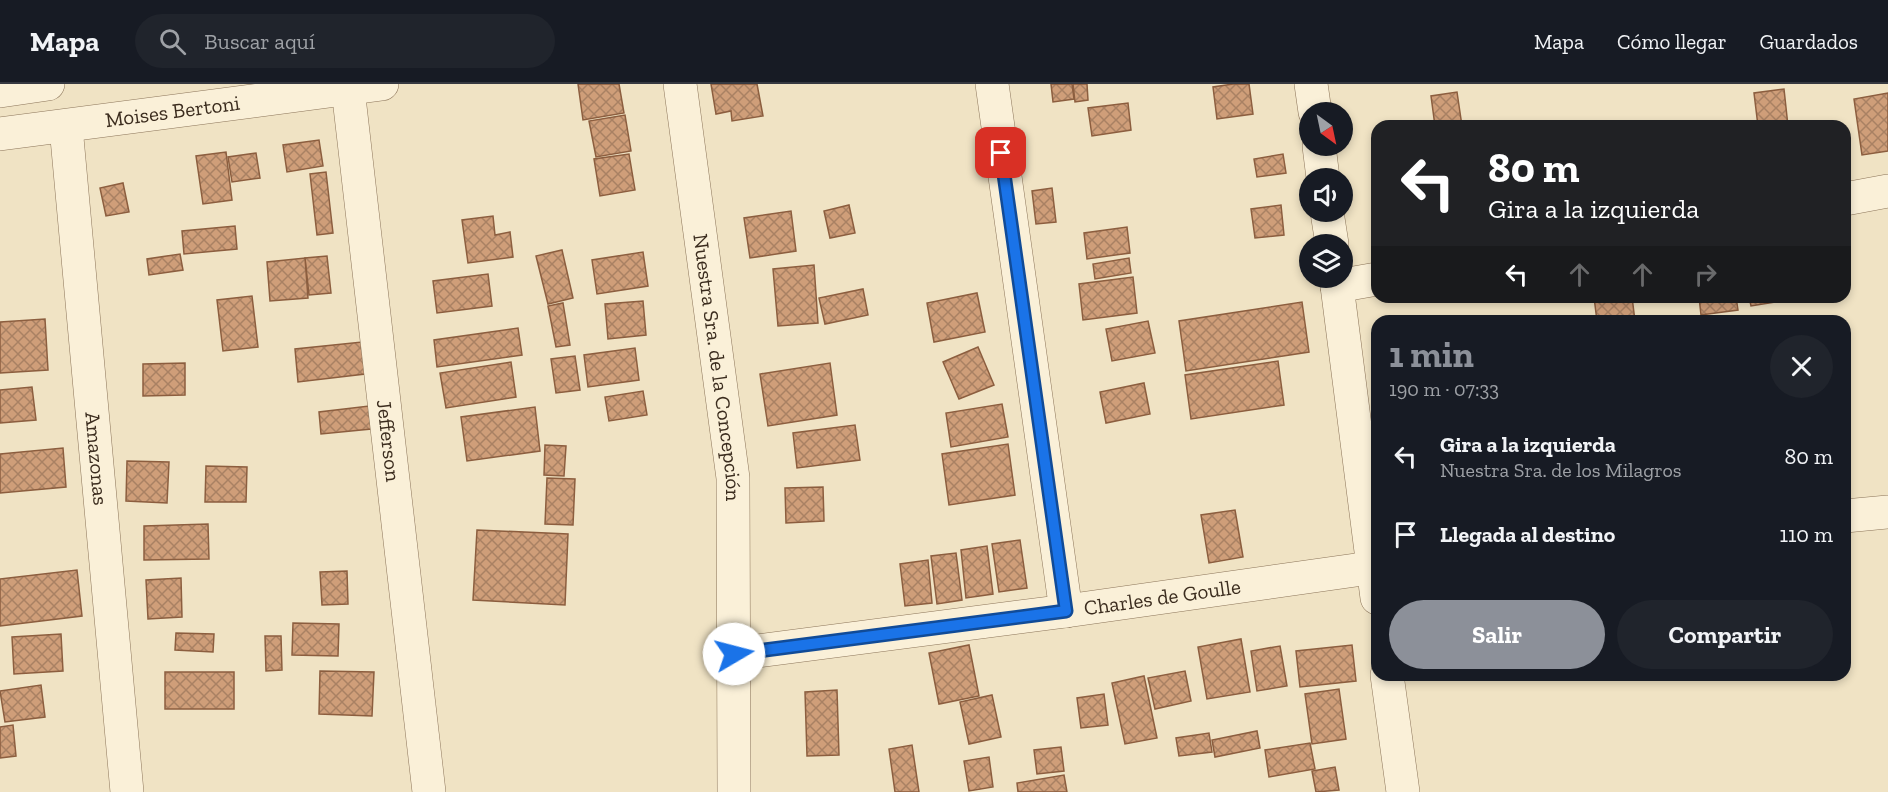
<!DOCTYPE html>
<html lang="es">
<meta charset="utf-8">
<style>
body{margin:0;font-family:"Zilla Slab",serif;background:#20242c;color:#f1f3f6;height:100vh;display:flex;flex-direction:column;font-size:22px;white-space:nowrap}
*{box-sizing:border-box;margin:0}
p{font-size:20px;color:#9ea1a6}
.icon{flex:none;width:33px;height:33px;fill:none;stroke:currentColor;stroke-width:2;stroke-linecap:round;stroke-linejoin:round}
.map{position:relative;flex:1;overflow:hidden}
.sheet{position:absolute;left:1371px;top:231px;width:480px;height:366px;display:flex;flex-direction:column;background:#171b24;border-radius:18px;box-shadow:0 3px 9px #0003}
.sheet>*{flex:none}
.top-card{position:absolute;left:1371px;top:36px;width:480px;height:183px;border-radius:18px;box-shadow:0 3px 9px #0003;background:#202124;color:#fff;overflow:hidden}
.needle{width:39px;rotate:147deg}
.buttons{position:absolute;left:1299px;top:18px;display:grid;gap:12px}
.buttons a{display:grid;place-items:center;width:54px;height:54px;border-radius:50%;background:#171b24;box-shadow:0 3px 9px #0003;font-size:30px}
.pin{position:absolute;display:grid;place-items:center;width:51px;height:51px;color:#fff;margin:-26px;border-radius:12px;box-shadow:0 3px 9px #0006}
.me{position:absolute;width:66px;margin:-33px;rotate:82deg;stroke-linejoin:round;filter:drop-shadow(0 0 4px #0008)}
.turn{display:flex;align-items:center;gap:21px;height:126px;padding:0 18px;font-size:27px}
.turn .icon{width:78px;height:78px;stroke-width:2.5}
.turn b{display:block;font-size:42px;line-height:51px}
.lanes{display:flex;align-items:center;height:57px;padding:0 18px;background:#0003;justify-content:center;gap:30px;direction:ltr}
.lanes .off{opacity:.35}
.round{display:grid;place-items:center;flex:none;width:63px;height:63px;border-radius:32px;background:#20242c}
.summary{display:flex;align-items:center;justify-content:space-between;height:102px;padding:0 18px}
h1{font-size:36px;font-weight:700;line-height:45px;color:#8c9099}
.action{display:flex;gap:12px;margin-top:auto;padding:12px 18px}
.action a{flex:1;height:69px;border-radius:36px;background:#8c9099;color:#fff;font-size:24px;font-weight:700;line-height:69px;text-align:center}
.action a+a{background:#20242c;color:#f1f3f6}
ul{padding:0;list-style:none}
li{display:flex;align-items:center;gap:18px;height:78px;padding:0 18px}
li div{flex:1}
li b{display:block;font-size:22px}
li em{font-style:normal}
header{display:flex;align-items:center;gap:36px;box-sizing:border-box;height:84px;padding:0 30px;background:#171b24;border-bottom:2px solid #363941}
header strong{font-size:28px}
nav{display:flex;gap:33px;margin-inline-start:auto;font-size:21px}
.search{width:420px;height:54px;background:#20242c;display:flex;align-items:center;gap:15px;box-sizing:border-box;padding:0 21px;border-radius:33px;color:#9ea1a6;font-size:22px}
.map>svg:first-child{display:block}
.building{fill:url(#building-cross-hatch);stroke:#8c5e3f;stroke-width:1.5}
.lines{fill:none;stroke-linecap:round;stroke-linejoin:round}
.minor-casing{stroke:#8c755a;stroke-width:34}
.minor{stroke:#faf0d8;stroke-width:33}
.route-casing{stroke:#114b97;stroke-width:15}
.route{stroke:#1a73e8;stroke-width:10}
.labels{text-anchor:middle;stroke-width:6;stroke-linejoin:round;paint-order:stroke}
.street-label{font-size:21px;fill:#3b2c1e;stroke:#f7edd4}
</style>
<header>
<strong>Mapa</strong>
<div class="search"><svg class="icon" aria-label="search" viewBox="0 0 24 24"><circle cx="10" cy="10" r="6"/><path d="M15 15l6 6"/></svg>Buscar aquí</div>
<nav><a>Mapa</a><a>Cómo llegar</a><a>Guardados</a></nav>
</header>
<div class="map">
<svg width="1888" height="708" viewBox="0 0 1888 708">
<defs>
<pattern id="building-cross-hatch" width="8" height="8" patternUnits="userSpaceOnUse" patternTransform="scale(1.5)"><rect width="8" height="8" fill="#cf9e79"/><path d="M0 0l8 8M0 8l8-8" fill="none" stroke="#a98163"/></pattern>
</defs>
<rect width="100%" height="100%" fill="#f0e3c4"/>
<!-- building -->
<g class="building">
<path d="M578,0H619L624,29L583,36Z"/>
<path d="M711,0H757L763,32L732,37L731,27L716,30Z"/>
<path d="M1051,0H1072L1074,15L1053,18Z"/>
<path d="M1073,0H1087L1088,16L1075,18Z"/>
<path d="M1233,0H1249L1253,30L1217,35L1213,3Z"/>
<path d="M1784,5L1788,42H1758L1754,9Z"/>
<path d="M1457,8L1462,42H1435L1431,12Z"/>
<path d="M1888,9V67L1862,71L1854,15Z"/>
<path d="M1128,19L1131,46L1092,52L1088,24Z"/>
<path d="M625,31L631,67L596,73L589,37Z"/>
<path d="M319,56L323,82L287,88L283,61Z"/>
<path d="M226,68L232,116L203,120L196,72Z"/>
<path d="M256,69L260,94L232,98L228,73Z"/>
<path d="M629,70L635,106L600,112L594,75Z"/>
<path d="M1283,70L1286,89L1257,93L1254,75Z"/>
<path d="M326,88L333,149L317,151L310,90Z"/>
<path d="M123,99L129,128L106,132L100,104Z"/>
<path d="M1052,104L1056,138L1036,140L1032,107Z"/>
<path d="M849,121L855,149L830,154L824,127Z"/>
<path d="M1281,121L1284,151L1255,154L1251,125Z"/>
<path d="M791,127L796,167L750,174L744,134Z"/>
<path d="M493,132L495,151L510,148L513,173L468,179L462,136Z"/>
<path d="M235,142L237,165L184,170L182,147Z"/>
<path d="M1127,143L1130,169L1087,175L1084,149Z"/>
<path d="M562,166L573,214L548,220L536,172Z"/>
<path d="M643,168L648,202L597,210L592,176Z"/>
<path d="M180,170L183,186L149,191L147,175Z"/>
<path d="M327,172L331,209L309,211L305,174Z"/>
<path d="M305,174L308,214L270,217L267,178Z"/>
<path d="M1129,174L1131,189L1095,195L1093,180Z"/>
<path d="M814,181L818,239L778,242L773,185Z"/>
<path d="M488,190L492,222L437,229L433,197Z"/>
<path d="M1133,193L1137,229L1083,236L1079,200Z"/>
<path d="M863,205L868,231L825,240L819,214Z"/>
<path d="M977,209L985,248L934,258L927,219Z"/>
<path d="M252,212L258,263L223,267L217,216Z"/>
<path d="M1594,213H1632L1635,237H1597Z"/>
<path d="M1699,213H1736L1738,226L1701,231Z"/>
<path d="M1749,213H1787V216L1751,222Z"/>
<path d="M643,217L646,251L608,255L605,220Z"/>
<path d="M1302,218L1309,268L1186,287L1179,237Z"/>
<path d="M563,219L570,261L556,263L548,222Z"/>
<path d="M45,235L48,286L0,289V238Z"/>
<path d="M1148,237L1155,269L1112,277L1106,245Z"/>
<path d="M518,244L522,271L437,283L434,256Z"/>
<path d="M362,258L365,290L298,298L295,265Z"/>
<path d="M978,263L994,301L959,315L943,278Z"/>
<path d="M635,264L639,296L588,303L584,271Z"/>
<path d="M575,272L580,306L556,309L551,275Z"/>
<path d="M1278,277L1284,321L1191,335L1185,291Z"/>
<path d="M511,278L516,313L446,324L440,289Z"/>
<path d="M185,279V311L143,312V280Z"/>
<path d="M830,279L837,331L768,342L760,290Z"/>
<path d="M1144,299L1150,330L1106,339L1100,308Z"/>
<path d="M32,303L36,336L0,339V306Z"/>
<path d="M643,307L647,331L609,337L605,313Z"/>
<path d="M1002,320L1008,353L951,363L946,329Z"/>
<path d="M369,322L371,345L321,350L319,328Z"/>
<path d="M535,323L540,367L467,377L461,333Z"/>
<path d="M855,341L860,376L797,384L793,349Z"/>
<path d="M1008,360L1015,411L949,421L942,370Z"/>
<path d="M545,361L566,362L564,392L544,391Z"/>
<path d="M63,364L66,403L0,409V370Z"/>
<path d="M127,377L169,378L167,419L126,417Z"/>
<path d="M206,382L247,383L246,418H205Z"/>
<path d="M547,394L575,395L573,441L545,440Z"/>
<path d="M823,403L824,437L786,439L785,404Z"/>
<path d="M1235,426L1243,473L1209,479L1201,431Z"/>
<path d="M208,440L209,475L144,476V442Z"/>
<path d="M477,446L568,450L565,521L473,516Z"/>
<path d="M1020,456L1027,504L999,508L992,460Z"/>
<path d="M987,462L993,510L966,514L961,466Z"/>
<path d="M956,469L962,516L937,520L931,472Z"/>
<path d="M928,476L932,519L905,522L900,480Z"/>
<path d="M77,486L82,532L0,542V495Z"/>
<path d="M347,487L348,520L322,521L320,488Z"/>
<path d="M181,494L182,533L148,535L146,496Z"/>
<path d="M293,539L339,540L338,572L292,571Z"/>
<path d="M176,549L214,550L213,568L175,566Z"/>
<path d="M61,550L63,587L14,590L12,553Z"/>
<path d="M265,552H281L282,586L266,587Z"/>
<path d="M1241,555L1250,608L1207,615L1198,563Z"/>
<path d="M969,561L979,612L939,620L929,569Z"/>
<path d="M1352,561L1356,597L1300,603L1296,567Z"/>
<path d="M1280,562L1287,602L1257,607L1251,567Z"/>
<path d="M320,587L374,588L372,632L319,630Z"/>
<path d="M1185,587L1191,617L1155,625L1148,594Z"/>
<rect x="165" y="588" width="69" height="37"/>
<path d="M1144,592L1157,654L1125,660L1112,599Z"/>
<path d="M41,601L45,633L5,638L0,607Z"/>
<path d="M1339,605L1346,655L1312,660L1305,610Z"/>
<path d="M837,606L839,671L807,672L805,608Z"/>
<path d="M1104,610L1108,641L1081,644L1077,614Z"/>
<path d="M992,611L1001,653L969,660L960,618Z"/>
<path d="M13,641L16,672L0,674V643Z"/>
<path d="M1257,647L1260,664L1215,673L1212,656Z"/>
<path d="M1209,649L1212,668L1179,672L1176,654Z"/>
<path d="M1310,659L1315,685L1269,693L1265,666Z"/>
<path d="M912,661L919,708H895L889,665Z"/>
<path d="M1061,663L1064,687L1037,690L1034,666Z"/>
<path d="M989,673L993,703L969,707L964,677Z"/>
<path d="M1335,683L1339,706L1316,708L1312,687Z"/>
<path d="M1064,691L1067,708H1018L1017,699Z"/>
</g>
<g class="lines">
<defs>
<g id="minor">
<path id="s1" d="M680,0L733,394L734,708"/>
<path d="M992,0L1066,527"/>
<path d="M1311,0L1315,28"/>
<path id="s2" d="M348,5L429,708"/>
<path d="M0,7L48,0"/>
<path id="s3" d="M66,43L127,708"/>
<path id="s4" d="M0,50L382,0"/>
<path d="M1319,62L1323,94"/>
<path d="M1845,115L1888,107"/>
<path d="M1327,128L1332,160"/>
<path d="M1336,194L1377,514"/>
<path d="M1337,202L1377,195"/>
<path d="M1845,432L1888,428"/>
<path id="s5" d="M734,570L1066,527L1377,483"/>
<path d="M1387,591L1403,708"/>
</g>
</defs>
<!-- minor casing -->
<use href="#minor" class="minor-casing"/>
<!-- minor -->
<use href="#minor" class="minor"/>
</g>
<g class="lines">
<defs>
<path id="route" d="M734,570L1066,527L1001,69"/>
</defs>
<!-- route casing -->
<use href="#route" class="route-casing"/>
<!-- route -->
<use href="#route" class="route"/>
</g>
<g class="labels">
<!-- street labels -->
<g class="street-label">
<text dy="7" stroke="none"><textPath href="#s4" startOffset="174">Moises Bertoni</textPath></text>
<text dy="7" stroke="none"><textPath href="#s1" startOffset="286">Nuestra Sra. de la Concepción</textPath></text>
<text dy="7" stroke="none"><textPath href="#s2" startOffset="354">Jefferson</textPath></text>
<text dy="7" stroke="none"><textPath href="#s3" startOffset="333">Amazonas</textPath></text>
<text dy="7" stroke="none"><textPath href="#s5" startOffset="432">Charles de Goulle</textPath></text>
</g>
</g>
</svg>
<div class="buttons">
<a><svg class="needle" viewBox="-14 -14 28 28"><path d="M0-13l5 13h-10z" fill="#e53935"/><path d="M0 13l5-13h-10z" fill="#9ea1a6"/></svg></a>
<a><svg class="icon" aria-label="sound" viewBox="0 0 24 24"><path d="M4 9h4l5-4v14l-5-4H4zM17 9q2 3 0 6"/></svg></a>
<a><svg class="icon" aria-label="layers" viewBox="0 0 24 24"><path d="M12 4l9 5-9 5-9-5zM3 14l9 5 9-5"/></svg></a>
</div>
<div class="pin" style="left:1001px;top:69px;background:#d93025"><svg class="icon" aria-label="arrive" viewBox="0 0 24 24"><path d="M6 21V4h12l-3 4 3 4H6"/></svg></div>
<svg class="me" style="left:734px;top:570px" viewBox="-20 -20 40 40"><circle r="19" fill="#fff"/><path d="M0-13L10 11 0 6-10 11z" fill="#1a73e8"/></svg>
<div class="top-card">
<div class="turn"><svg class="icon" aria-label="left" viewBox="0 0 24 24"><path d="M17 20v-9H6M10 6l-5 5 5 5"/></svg><div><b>80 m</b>Gira a la izquierda</div></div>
<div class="lanes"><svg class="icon" aria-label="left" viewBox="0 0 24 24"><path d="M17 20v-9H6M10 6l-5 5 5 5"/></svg><svg class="icon off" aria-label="ahead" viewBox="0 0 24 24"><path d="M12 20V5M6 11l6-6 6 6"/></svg><svg class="icon off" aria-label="ahead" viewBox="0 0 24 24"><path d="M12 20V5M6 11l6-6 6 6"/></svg><svg class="icon off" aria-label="right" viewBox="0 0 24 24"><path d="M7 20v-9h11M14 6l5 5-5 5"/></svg></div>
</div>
<section class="sheet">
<div class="summary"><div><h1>1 min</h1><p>190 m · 07:33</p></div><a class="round"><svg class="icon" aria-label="close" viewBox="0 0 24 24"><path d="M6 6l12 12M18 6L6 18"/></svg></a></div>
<ul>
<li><svg class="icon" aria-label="left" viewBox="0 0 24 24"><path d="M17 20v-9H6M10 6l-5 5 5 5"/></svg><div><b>Gira a la izquierda</b><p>Nuestra Sra. de los Milagros</p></div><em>80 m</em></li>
<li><svg class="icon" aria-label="arrive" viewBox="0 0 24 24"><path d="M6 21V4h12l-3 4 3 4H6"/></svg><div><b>Llegada al destino</b></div><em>110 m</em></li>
</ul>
<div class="action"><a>Salir</a><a>Compartir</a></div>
</section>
</div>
